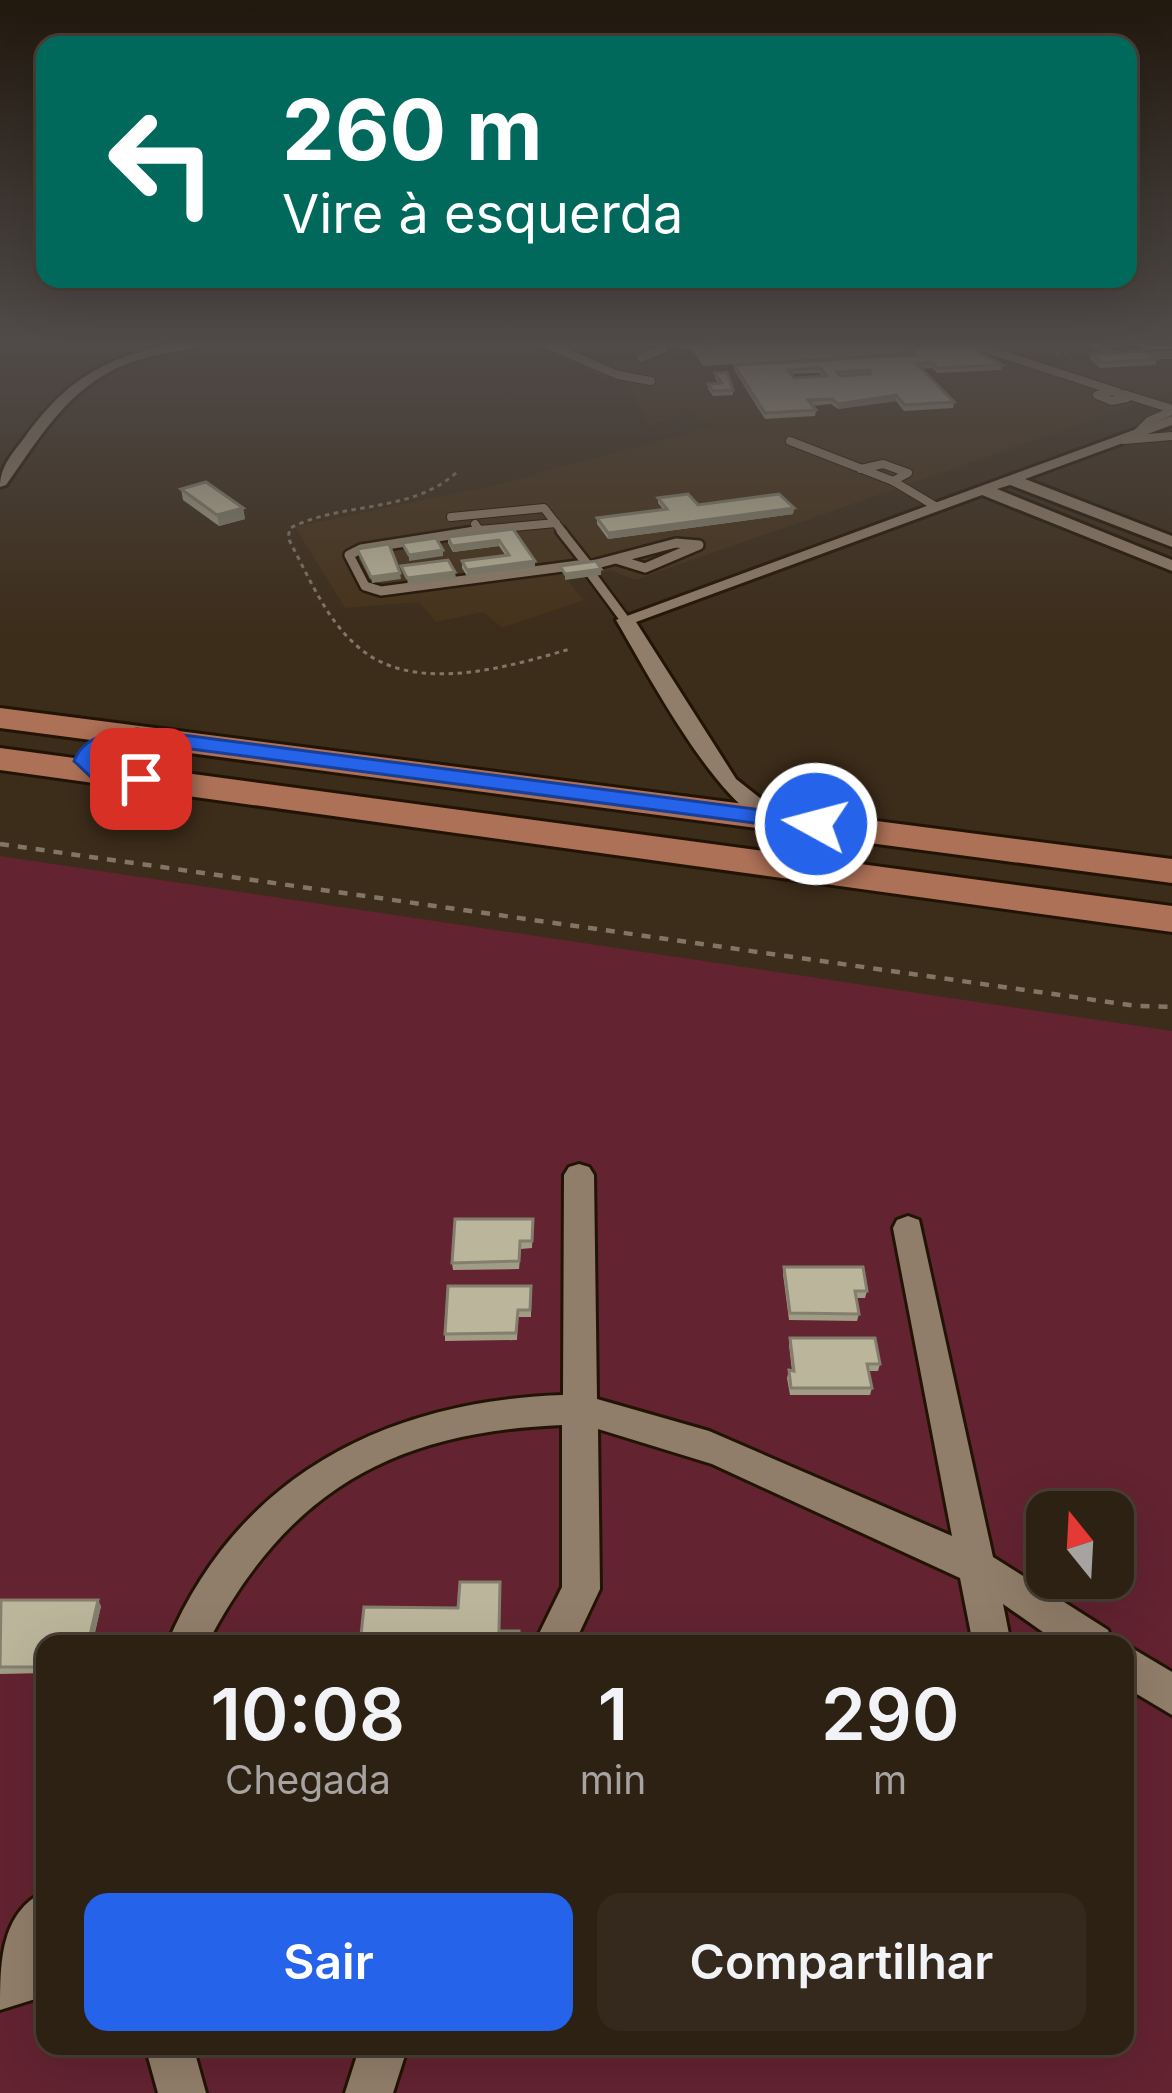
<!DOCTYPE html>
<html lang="pt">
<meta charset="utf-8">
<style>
body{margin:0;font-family:Inter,sans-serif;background:#35291d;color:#f1f3f6;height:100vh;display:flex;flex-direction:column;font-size:45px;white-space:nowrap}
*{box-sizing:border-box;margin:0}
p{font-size:39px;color:#a7a3a0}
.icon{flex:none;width:66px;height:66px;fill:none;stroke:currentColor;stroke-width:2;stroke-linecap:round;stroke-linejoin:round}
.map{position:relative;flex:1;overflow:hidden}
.details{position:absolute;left:36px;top:1635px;width:1098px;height:420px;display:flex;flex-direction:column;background:#2d2114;border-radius:24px;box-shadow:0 12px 48px #0002,0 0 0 3px #483e34}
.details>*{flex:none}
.top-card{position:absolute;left:36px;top:36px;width:1101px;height:252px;border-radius:24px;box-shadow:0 12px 48px #0002,0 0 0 3px #483e34;background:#00695c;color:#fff;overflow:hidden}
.needle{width:78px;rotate:342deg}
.fabs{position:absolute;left:1026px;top:1491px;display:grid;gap:24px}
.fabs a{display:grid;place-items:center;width:108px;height:108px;border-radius:24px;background:#2d2114;box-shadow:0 12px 48px #0002,0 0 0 3px #483e34;font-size:60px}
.pin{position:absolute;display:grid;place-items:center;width:102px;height:102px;color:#fff;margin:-51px;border-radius:24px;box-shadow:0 6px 18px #0006}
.me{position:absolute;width:132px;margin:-66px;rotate:277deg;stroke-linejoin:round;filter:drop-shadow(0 0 9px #0008)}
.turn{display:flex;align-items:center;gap:42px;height:252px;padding:0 48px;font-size:54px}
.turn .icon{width:156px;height:156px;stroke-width:2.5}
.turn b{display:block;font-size:84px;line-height:102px}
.eta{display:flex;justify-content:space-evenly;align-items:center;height:204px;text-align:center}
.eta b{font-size:72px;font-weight:600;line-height:84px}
.cta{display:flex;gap:24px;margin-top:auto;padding:24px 48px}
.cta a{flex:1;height:138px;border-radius:24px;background:#2563eb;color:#fff;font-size:48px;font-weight:600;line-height:138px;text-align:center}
.cta a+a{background:#35291d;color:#f1f3f6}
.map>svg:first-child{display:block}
.built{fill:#46321a}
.green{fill:#632331;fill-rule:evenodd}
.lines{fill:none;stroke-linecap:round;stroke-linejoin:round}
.lane-far1-casing{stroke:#221404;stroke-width:10}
.lane-casing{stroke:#221404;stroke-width:14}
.street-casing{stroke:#221404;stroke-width:6}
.primary-casing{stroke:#221404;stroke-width:6}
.path-far1{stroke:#827566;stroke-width:3;stroke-dasharray:4.5 4.5;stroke-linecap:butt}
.path{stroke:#827566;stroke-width:4.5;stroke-dasharray:9 9;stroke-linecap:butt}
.lane-far1{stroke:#917e6a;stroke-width:8}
.lane{stroke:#917e6a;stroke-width:9}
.street{fill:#917e6a;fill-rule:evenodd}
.primary{fill:#ad7157;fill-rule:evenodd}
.wall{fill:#a19c85;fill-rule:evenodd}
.shaded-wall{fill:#837f6c}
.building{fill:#bbb59b;stroke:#837f6c;stroke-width:3;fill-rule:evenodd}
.route{fill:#2563eb;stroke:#184099;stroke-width:3}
</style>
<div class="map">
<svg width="1172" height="2093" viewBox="0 0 1172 2093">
<rect width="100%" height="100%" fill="#3c2c1a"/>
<!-- built -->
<path class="built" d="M516,339H1172V392L635,580L611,570L567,580L584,600L502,628L483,612L436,622L419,602L345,608L295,527L495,485L713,426L692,414L649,425L623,375L606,378Z"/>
<!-- green -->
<path class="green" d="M0,856L1172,1031V2093H0ZM1047,1512H1113V1578H1047ZM45,1644H1125V2046H45Z"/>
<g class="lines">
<defs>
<g id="lane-far1">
<path d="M534,339L618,375L651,381"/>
<path d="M569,339L602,340"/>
<path d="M955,339L1118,392"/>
<path d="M1093,344L1114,355H1172"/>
<path d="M641,358L663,349"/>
<path d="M1112,391L1127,398L1112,401L1097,395Z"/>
<path d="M1124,394L1172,409"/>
<path d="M1135,435L1149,421L1172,411"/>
<path d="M1124,440L1172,436"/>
<path d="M790,441L893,481L935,506"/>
<path d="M861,469L883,464L908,473L893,481"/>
<path d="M451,517L544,508L564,534"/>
<path d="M475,524L479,530L556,523"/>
<path d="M457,534L479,530"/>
</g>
<g id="lane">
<path d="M475,531L361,549L349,555L365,586L381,591L578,565"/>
<path d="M561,531L587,564"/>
<path d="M589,566L676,543L699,545L645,568L616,559"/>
<path d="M591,574L625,620"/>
</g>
<g id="street">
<path d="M193,339H218C195,351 163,352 138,360C73,380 43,433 6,485L0,487C0,466 13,453 25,437C73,370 115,355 193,339Z"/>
<path d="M1172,416V425L1025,479L1172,536V547L1010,485L997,489L1172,560V571L982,495L636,622L736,779L779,813V823C729,831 641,661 616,620Z"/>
<path d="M579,1164L589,1167L594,1175L597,1399L709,1431L952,1536L893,1228L897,1220L908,1216L919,1220L993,1557L1108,1630L1113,1644H1060L1003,1604L1011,1644H973L960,1578L712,1464L598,1429L600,1589L574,1644H534L562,1587V1425C392,1432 287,1491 207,1644H167C238,1475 387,1401 563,1395L564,1175L569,1167Z"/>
<path d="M1125,1644L1172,1672V1715L1125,1687Z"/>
<path d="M45,1891V1996L0,2010C0,1963 0,1913 45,1891Z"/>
<path d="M145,2046H193L206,2093H158Z"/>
<path d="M360,2046H408L393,2093H345Z"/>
</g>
<g id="primary">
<path d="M0,708L1172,859V883L0,728Z"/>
<path d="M0,748L1172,906V932L0,770Z"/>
</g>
</defs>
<!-- lane-far1 casing -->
<use href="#lane-far1" class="lane-far1-casing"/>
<!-- lane casing -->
<use href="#lane" class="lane-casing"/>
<!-- street casing -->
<use href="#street" class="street-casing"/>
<!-- primary casing -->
<use href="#primary" class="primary-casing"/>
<!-- path-far1 -->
<g class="path-far1">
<path d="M1055,353L1079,351"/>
<path d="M456,473C409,514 344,501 290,528L288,538C308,575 325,618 357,646C412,696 508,667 570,649"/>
</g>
<!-- path -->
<path class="path" d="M0,844L1137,1006L1172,1007"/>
<!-- lane-far1 -->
<use href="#lane-far1" class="lane-far1"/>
<!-- lane -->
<use href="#lane" class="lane"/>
<!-- street -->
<use href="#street" class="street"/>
<!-- primary -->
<use href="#primary" class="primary"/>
</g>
<!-- wall -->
<g class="wall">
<path d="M664,339H915L913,348L1002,365L1001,370L937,373L932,368L922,369L954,402L953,408L904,411L896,401L838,409L831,404L812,406L816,410L815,416L765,419L734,370V365L911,355L909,353L703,366L692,349L686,350ZM819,373L822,376L794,378L791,374Z"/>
<path d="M1053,339H1122L1058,342Z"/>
<path d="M1129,339H1167L1172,343V349L1144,350Z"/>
<path d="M1091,354L1157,359L1155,365L1100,368L1090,359Z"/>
<path d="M715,373L733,390V395L713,396L708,389V384L718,383L715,378Z"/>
<path d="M181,489L243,508L245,519L219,526L183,500Z"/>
<path d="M658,498L698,505L794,508L793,514L608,539L597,524V518L663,509L658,503Z"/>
<path d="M513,529L535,568L467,576L462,568V561L506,556L499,546L453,552L448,543V537Z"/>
<path d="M533,1219L532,1248L521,1249L519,1269L453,1270L452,1263Z"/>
<path d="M784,1267L867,1291L865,1298H856L859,1314L857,1321L789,1320L783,1274Z"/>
<path d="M531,1286V1317H518L517,1340L445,1341V1334Z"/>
<path d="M790,1338L880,1364L878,1371H869L872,1388L870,1395H790L787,1378L789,1370L792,1371L789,1345Z"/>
<path d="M0,1605L101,1606L93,1641L45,1644V1673L0,1674Z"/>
</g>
<!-- shaded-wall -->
<g class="shaded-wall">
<path d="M896,395V401L838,409V404Z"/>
<path d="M243,508L245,519L219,526L217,515Z"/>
<path d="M794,508L793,514L608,539V533Z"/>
<path d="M499,540V546L453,552L452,546Z"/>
<path d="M443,550V556L409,561V555Z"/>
<path d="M535,561V568L467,576V570Z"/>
<path d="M601,569V575L565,580V574Z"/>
<path d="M455,572L456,578L408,585L407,578Z"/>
<path d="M400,573L401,579L372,583L371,577Z"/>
<path d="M98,1600L101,1606L93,1641L90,1635Z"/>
</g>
<!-- building -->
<g class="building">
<path d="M674,339H693L692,344L686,345Z"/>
<path d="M699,339H819L704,346Z"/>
<path d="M1137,339H1167L1172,344L1145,345Z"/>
<path d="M967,345L1002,365L938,368L933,363L917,364L954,402L905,405L896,395L838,404L832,399L808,400L816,410L765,413L734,365L916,355L910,348ZM820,368L827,376L794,378L788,370ZM870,370V374L840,376L837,372Z"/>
<path d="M1146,351L1157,359L1102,363L1091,354Z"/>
<path d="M727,372L733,390L713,391L708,384L722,383L715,373Z"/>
<path d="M206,482L243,508L217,515L181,489Z"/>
<path d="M688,494L698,505L779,494L794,508L608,533L597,518L667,509L658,498Z"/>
<path d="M513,529L535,561L467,570L462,561L509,555L499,540L452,546L448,537Z"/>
<path d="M436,538L443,550L409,555L402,543Z"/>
<path d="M389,544L400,573L371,577L357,549Z"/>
<path d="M448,560L455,572L407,578L401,566Z"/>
<path d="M596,561L601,569L565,574L560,566Z"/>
<path d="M455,1219H533L532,1241H520L519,1261L452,1263Z"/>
<path d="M784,1267H863L867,1291H855L859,1314L790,1313Z"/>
<path d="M448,1286H531L530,1310H518L516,1333L445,1334Z"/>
<path d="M790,1338H875L880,1364H867L872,1388H791L789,1370L794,1371Z"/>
<path d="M460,1582H500L499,1631H519V1644H360L364,1607L458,1608Z"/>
<path d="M1,1600H98L90,1635H75L72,1644H45V1667H0Z"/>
</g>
<!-- sky -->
<linearGradient id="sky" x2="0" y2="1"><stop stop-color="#21180e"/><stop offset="0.54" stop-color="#504b49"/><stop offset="1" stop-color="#504b49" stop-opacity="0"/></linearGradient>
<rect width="1172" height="632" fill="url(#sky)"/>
<!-- route -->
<path class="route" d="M137,729L816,817L827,824L816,831L137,742L114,745L96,760L106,768L148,774V784L92,778L74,761C84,735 112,732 137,729Z"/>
</svg>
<div class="fabs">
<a><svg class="needle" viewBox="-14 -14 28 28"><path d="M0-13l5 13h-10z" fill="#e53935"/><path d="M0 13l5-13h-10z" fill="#a7a3a0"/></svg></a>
</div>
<div class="pin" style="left:141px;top:779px;background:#d93025"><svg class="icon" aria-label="arrive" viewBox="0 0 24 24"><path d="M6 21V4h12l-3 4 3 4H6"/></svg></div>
<svg class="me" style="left:816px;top:824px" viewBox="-20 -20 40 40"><circle r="17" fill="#2563eb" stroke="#fff" stroke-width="3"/><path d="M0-11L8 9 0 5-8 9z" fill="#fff"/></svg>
<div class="top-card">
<div class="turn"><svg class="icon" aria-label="left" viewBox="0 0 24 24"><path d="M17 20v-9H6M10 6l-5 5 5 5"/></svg><div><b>260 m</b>Vire à esquerda</div></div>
</div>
<section class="details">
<div class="eta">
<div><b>10:08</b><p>Chegada</p></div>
<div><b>1</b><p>min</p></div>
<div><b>290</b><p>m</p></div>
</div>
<div class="cta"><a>Sair</a><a>Compartilhar</a></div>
</section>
</div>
